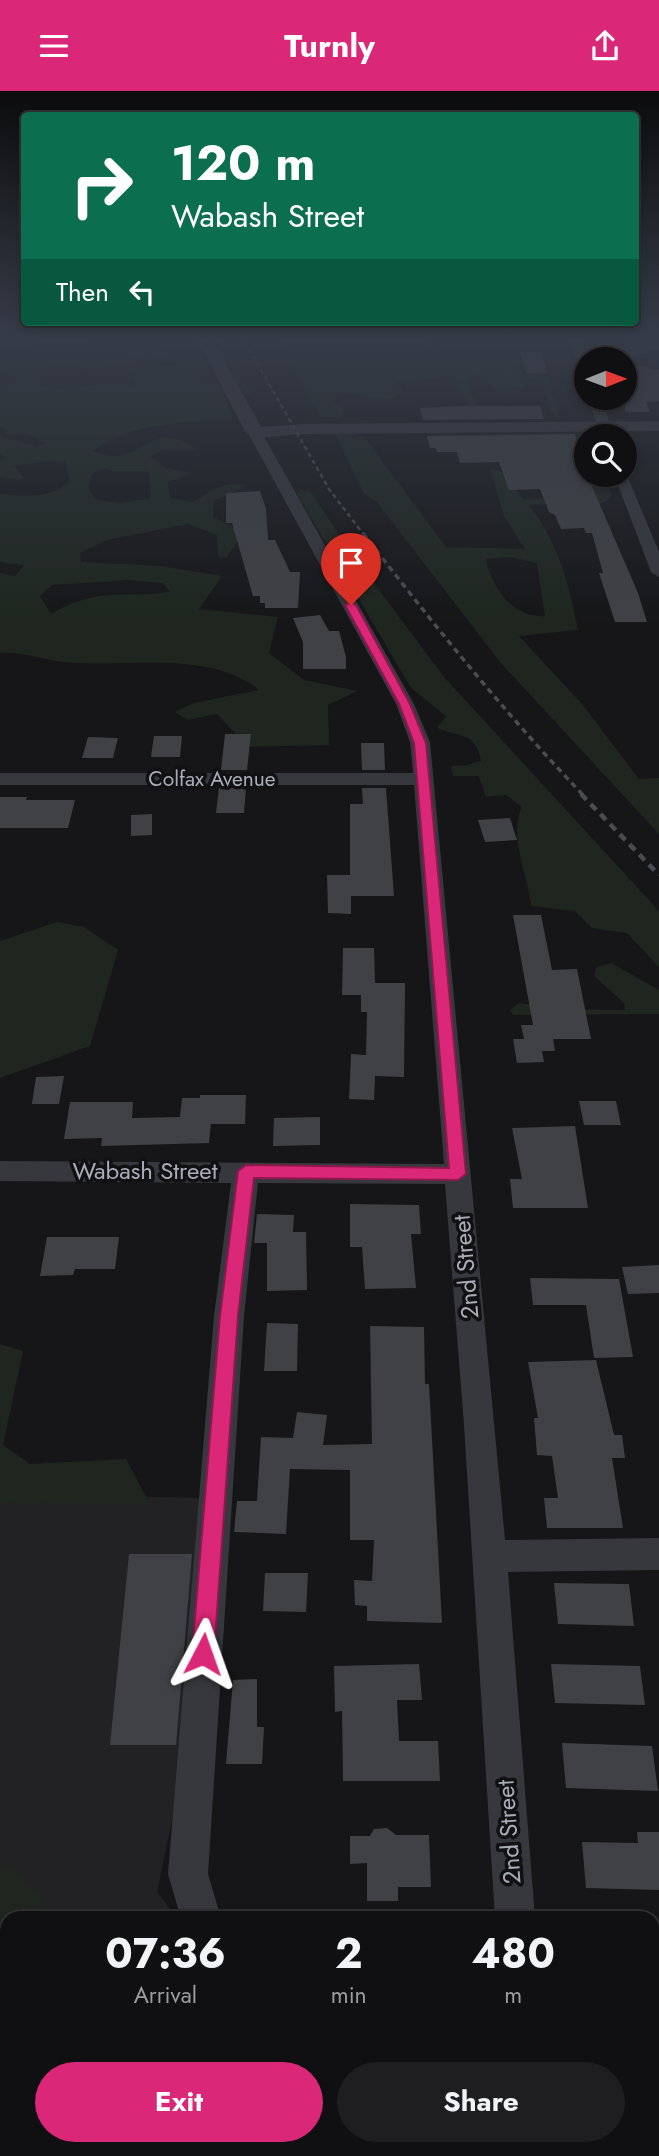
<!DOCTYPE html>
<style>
body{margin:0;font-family:Jost,sans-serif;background:#1e1e20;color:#f1f3f6;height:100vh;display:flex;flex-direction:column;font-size:26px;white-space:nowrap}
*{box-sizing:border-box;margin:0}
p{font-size:23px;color:#9c9d9f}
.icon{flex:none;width:38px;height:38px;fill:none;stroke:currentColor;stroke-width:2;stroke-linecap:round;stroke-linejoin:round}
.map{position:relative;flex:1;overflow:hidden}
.sheet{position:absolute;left:0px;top:1820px;width:660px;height:245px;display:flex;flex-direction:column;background:#101012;border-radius:21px 21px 0 0;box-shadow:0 4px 10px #0003,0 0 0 2px #303032}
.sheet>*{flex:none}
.guide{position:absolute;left:21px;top:21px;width:618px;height:214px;border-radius:7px;box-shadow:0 4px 10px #0003,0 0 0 2px #303032;background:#0b6e4f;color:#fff;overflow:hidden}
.needle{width:46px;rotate:89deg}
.buttons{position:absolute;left:574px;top:256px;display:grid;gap:14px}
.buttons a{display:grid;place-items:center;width:63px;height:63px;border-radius:50%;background:#101012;box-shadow:0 4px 10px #0003,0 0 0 2px #303032;font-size:35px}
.pin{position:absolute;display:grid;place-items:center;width:60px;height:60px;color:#fff;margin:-72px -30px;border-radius:50% 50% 50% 0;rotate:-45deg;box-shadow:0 0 7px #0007}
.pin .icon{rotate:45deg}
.me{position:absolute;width:77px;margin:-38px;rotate:4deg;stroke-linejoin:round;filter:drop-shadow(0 0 5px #0008)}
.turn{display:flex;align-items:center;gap:24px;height:147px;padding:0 35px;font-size:32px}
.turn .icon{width:91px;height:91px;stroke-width:2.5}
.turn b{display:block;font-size:49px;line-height:60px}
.then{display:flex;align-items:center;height:66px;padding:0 35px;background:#0003;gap:14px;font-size:26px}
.eta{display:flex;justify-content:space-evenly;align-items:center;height:119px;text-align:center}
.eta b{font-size:42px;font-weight:700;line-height:49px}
.action{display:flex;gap:14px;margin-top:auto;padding:14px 35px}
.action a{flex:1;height:80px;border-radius:42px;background:#db2777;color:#fff;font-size:28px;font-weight:700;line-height:80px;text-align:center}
.action a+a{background:#1e1e20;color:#f1f3f6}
header{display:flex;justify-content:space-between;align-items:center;height:91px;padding:0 35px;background:#db2777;color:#fff;font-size:32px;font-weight:700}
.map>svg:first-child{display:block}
.built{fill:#222225}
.green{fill:#1e261f;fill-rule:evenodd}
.building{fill:#404145}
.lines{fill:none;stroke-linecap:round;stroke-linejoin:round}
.minor{fill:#37383d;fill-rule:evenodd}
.tertiary{fill:#37383d;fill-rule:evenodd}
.rail-far2{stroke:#4a4c52;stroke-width:2.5;stroke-dasharray:4.5 3.5;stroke-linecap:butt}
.rail-far1{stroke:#4a4c52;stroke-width:3.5;stroke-dasharray:6 4.5;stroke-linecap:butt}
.rail{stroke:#4a4c52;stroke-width:4.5;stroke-dasharray:8 6;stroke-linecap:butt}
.route{fill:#db2777;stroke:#8e194d;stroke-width:2}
.labels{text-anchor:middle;stroke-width:7;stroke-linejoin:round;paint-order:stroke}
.far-street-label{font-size:21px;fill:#a8adb8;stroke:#111113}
.street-label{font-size:24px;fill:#a8adb8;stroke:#111113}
</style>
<header><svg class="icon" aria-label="menu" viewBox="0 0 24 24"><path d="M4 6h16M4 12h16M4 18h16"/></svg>Turnly<svg class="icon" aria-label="share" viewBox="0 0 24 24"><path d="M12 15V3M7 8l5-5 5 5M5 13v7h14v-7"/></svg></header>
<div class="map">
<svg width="659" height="2065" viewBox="0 0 659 2065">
<rect width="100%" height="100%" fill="#161618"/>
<!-- built -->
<path class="built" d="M0,1402L203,1407L185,1668L157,1801L177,1827H7V2058H484L485,2065H0Z"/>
<!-- green -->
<g class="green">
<path d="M42,244H93L90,250L93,254L122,255L127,259L153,256L161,261L197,264L205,267L208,277L199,278L203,293L215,290L220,293L233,328C185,332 134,330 93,360C140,382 150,322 197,359H161L150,365L166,377L193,382L168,391L170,407L194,411C210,399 227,389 247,395L214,410L213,426L244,442L226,467L218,466L217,444L188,433L107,449L80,462L81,471L160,475L222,485L199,518L278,526L269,562L304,589L357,600L328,614L329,654L248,656L217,623L188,629L175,621L194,612L259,599C210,558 124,577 64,571C41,569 23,560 0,562V482L15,485L24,474L0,471V403C23,405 51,408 69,391L66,371L47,370L14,375L25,388L12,389L0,386V369L5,367L0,363V345L37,356L44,352L27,342L6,344L3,336H0V296L15,288L0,280V270H14L19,259ZM149,263L181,274L133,277L136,295L110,292L60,298L40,295L41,275C56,272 70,267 81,279ZM107,378C121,383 135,378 149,381L151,407L121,412L97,409L88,397C90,383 93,379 107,378ZM129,489L163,492L170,501C120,508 99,495 51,523L40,505L52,494Z"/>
<path d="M210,244H220L252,304L242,305Z"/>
<path d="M275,244H480L424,249L436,259L479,260L506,271L510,281L514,283L548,285L560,329H558L550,319L540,287H521L526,296L495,297L478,284L469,285L467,291L483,328L469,314L454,285L394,290L403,299L394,308C374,309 358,300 338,302L333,312L345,318L342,327L320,326Z"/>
<path d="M335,342H351L365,347L446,456L525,458L504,425L490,377L501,380L523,408L585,406L591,396L607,394L612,405L603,412L529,414C558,451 569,493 578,539L519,545L583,614L639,688L659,687V743L500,571L376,410L364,403ZM509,466L537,472L545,525C513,528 491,496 486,468Z"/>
<path d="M300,399L310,400L350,460L444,586L659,820V876L627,842L592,837L575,820L531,815C528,783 508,746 522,716L506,704L486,706L479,685H453L451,675L467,674L481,670C476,640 457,646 437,637L446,625L411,597L297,403Z"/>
<path d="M57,831L84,836L118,859L90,955L0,987V850Z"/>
<path d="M611,872L659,899V923L513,924L510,919L519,912L535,914L541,918L625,919L624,912L594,885L597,876Z"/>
<path d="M0,1253L23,1260L3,1354L30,1373L126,1368L150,1413L0,1412Z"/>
<path d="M0,1774L10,1776L42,1808L39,1827H7V1929L2,1939L7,1951V2058H62L68,2065H0Z"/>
</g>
<!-- building -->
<g class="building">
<path d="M520,261H541L548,282L527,283Z"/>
<path d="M633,266L635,274L659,279V310L646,311L650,321H625V268Z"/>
<path d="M461,315H540L544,328L423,329L420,317Z"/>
<path d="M575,343L583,370H581L638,502L647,531H615L599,482H603L592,442H586L584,437L561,438L555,424L549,421L540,398L509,399L499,371L460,372L457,361H437L436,357H430L427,345Z"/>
<path d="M260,400L266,418L268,449H275L290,481H300L298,517H265V512H260V505H253L232,432H226V402Z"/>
<path d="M320,524L329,540H339L346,566V578H303V551L293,527Z"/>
<path d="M225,643H251L247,679H221Z"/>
<path d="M154,645H182L180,666H151Z"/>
<path d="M88,646L118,647L113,667H82Z"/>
<path d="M361,652H384L385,679H362Z"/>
<path d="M219,697H246L244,722H216Z"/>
<path d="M362,697H386L394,805H351V823L328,822L327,784H350V713H363Z"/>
<path d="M0,706H27L26,709H75L68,737H0Z"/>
<path d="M152,723V744L131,745V724Z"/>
<path d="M510,727L517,749L485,751L478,729Z"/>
<path d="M513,824H541L552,879L577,878L591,948H553L555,960H542L544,971L517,972L513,948H524L521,934H533Z"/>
<path d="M343,857H374L375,892H405L404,986L375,985L374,1009L349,1008L351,963L366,964L367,921H361V904H342Z"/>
<path d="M64,985L59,1013H32L36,986Z"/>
<path d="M200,1004H246L245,1033H211L209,1052L101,1055L102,1047L64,1048L70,1011H133L132,1027L180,1026L182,1007H200Z"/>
<path d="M579,1010H616L621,1034H584Z"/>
<path d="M320,1026V1054L273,1055L274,1027Z"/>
<path d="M575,1035L588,1117H513L510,1088H522L512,1037Z"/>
<path d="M350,1113L419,1114L421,1143H411L416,1197L365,1198L362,1156H350Z"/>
<path d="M257,1123L294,1124L293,1141H306L307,1199L267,1200V1152H254Z"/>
<path d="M47,1146H119L115,1178H75L73,1184L40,1185Z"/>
<path d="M659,1174V1202L628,1203L622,1176Z"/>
<path d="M530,1187L619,1188L633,1266L594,1267L586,1214H533Z"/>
<path d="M267,1232L298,1233L297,1280H264Z"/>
<path d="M370,1235L424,1236L425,1293H429L442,1532L367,1530V1515L355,1514L354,1489L372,1490L374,1449H350V1379L290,1378L286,1443L234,1441L237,1410H257L261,1346L293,1347L297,1321L327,1324L323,1354L372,1353Z"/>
<path d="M596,1269L614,1344H622L625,1367H612L623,1437H547L544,1407H558L552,1365L537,1364L534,1327H538L528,1271Z"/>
<path d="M129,1463H192L176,1654H110Z"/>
<path d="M265,1482H308L306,1521L263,1520Z"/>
<path d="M554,1492L629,1493L634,1535L558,1533Z"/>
<path d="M419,1573L422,1609H397L399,1650H438L440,1690H343L342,1620L335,1621L334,1575Z"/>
<path d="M551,1573L640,1575L645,1614L555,1612Z"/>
<path d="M257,1588V1636H264L262,1673H226L233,1589Z"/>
<path d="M562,1652L652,1655L658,1700L566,1697Z"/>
<path d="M387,1737L396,1744H429L431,1796H398V1810H367V1772L350,1773V1745H370L374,1738Z"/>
<path d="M637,1741H659V1799L586,1797L582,1751L638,1752Z"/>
</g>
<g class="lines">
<!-- minor -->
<g class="minor">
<path d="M567,244H579L586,263L659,251V259L610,268H586V286L580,282Z"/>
<path d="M588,306H601L614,345H600Z"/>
<path d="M255,338L262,342L414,613L430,651L505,1449L659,1447V1479L508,1481L535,1827H495L464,1334L445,1093L258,1092L244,1225L208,1783L221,1827H181L168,1783L214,1225L231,1092L0,1090V1070L444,1073L414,694H0V682H413L410,651L396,613L248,342Z"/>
<path d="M625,380L659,461V486L651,481L614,383H625Z"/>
<rect x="653" y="1852" width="6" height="42"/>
<path d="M511,2058H555L557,2065H511Z"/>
</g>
<!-- tertiary -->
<path class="tertiary" d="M195,244H210L261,336L303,333L659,330V340L303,343L255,347L246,342Z"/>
<!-- rail-far2 -->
<path class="rail-far2" d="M241,244L329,398L364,444"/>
<!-- rail-far1 -->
<path class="rail-far1" d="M363,442C433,533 504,621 583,704"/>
<!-- rail -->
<path class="rail" d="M581,703L659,784"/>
</g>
<!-- sky -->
<linearGradient id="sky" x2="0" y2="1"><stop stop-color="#0c0c0d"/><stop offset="0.46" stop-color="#363c48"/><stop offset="1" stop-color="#363c48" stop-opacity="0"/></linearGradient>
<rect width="659" height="533" fill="url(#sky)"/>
<!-- route -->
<path class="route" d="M351,511L356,514L410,613L426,652L466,1083L458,1089L254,1087L238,1225L214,1563L211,1570L203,1574L195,1570L192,1563L220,1225L238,1080L246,1074L449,1077L414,652L399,613L345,514Z"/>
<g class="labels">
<!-- far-street labels -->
<g class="far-street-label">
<text x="212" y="695">Colfax Avenue</text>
</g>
<!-- street labels -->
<g class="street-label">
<text x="145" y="1088">Wabash Street</text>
<text transform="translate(466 1176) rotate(-95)" y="8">2nd Street</text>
<text transform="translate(509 1741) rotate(-94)" y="8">2nd Street</text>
</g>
</g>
</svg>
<div class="buttons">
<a><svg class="needle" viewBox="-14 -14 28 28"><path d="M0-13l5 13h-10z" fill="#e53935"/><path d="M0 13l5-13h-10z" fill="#9c9d9f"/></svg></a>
<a><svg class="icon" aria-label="search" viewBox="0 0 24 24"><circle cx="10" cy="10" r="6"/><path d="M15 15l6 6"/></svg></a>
</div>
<div class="pin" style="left:351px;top:514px;background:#d93025"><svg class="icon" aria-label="arrive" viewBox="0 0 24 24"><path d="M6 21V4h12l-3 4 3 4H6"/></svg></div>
<svg class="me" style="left:203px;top:1563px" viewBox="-20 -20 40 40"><path d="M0-17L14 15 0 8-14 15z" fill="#db2777" stroke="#fff" stroke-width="4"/></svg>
<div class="guide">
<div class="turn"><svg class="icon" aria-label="right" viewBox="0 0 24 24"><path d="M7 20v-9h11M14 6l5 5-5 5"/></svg><div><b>120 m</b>Wabash Street</div></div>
<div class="then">Then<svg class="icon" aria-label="left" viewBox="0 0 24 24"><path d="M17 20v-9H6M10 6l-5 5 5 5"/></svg></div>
</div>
<section class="sheet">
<div class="eta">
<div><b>07:36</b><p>Arrival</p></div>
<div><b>2</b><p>min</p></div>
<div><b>480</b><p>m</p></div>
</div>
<div class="action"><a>Exit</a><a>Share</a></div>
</section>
</div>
